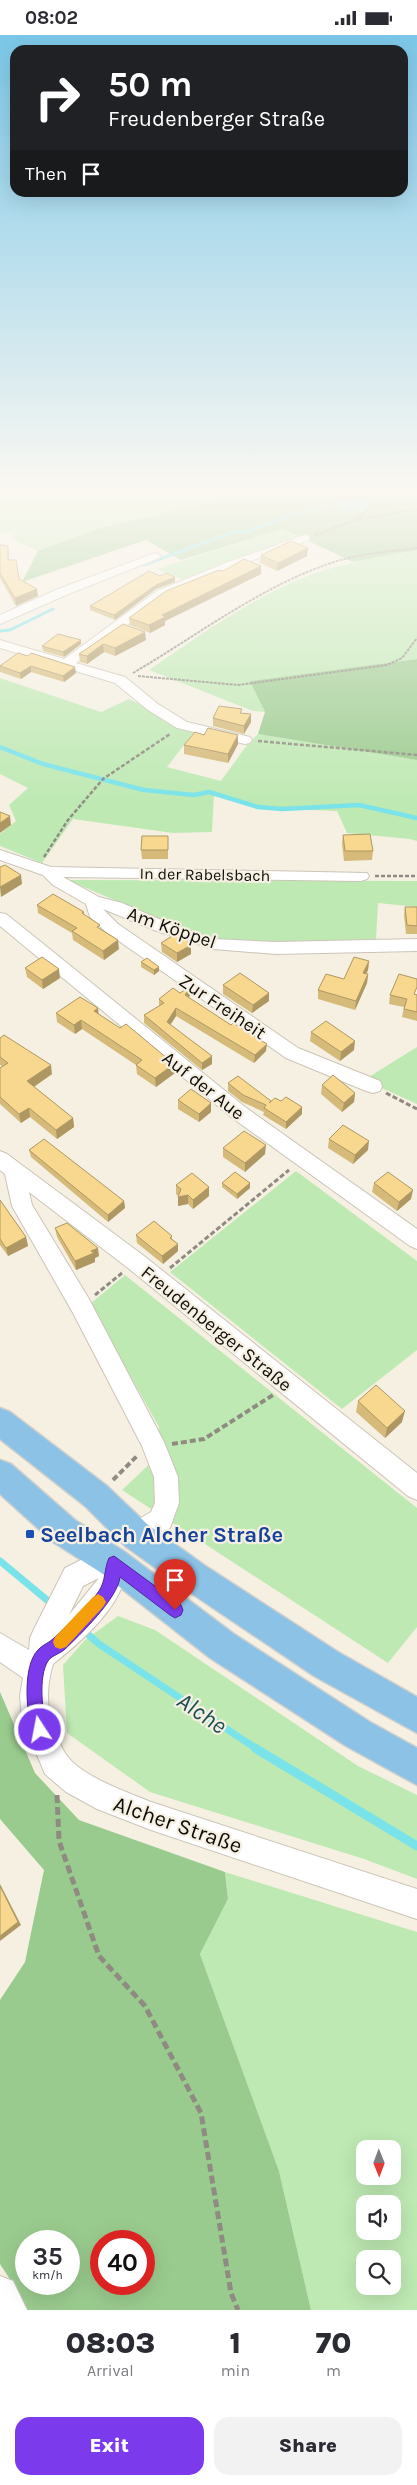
<!DOCTYPE html>
<meta charset="utf-8">
<style>
body{margin:0;font-family:Karla,sans-serif;background:#f2f2f3;color:#2b2b33;height:100vh;display:flex;flex-direction:column;font-size:19px;white-space:nowrap}
*{box-sizing:border-box;margin:0}
p{font-size:16px;color:#7c7c81}
.icon{flex:none;width:28px;height:28px;fill:none;stroke:currentColor;stroke-width:2;stroke-linecap:round;stroke-linejoin:round}
.map{position:relative;height:2275px;overflow:hidden}
.panel{display:flex;flex-direction:column;background:#fff;flex:1}
.panel>*{flex:none}
.banner{position:absolute;left:10px;top:10px;width:398px;height:152px;border-radius:15px;box-shadow:0 5px 20px #0002;background:#202124;color:#fff;overflow:hidden}
.needle{width:32px;rotate:179deg}
.tools{position:absolute;left:356px;top:2105px;display:grid;gap:10px}
.tools a{display:grid;place-items:center;width:45px;height:45px;border-radius:10px;background:#fff;box-shadow:0 5px 20px #0002;font-size:25px}
.speed{position:absolute;left:15px;top:2195px;display:flex;gap:10px;font-size:25px;font-weight:700;text-align:center}
.speed>*{display:grid;place-content:center;width:65px;height:65px;border-radius:50%;background:#fff;box-shadow:0 5px 20px #0002;line-height:1}
.speed small{font-size:12px;font-weight:400}
.speed .limit{border:8px solid #d22;background:#fff;color:#111}
.pin{position:absolute;display:grid;place-items:center;width:42px;height:42px;color:#fff;margin:-51px -21px;border-radius:50% 50% 50% 0;rotate:-45deg;box-shadow:0 0 5px #0007}
.pin .icon{rotate:45deg}
.me{position:absolute;width:55px;margin:-28px;rotate:349deg;stroke-linejoin:round;filter:drop-shadow(0 0 4px #0008)}
.turn{display:flex;align-items:center;gap:18px;height:105px;padding:0 15px;font-size:22px}
.turn .icon{width:65px;height:65px;stroke-width:2.5}
.turn b{display:block;font-size:35px;line-height:42px}
.then{display:flex;align-items:center;height:48px;padding:0 15px;background:#0003;gap:10px;font-size:19px}
.eta{display:flex;justify-content:space-evenly;align-items:center;height:85px;text-align:center}
.eta b{font-size:30px;font-weight:800;line-height:35px}
.cta{display:flex;gap:10px;margin-top:auto;padding:10px 15px}
.cta a{flex:1;height:58px;border-radius:15px;background:#7c3aed;color:#fff;font-size:20px;font-weight:800;line-height:58px;text-align:center}
.cta a+a{background:#f2f2f3;color:#2b2b33}
.status{display:flex;justify-content:space-between;align-items:center;height:35px;padding:0 25px;background:#fff;direction:ltr}
.status svg{height:14px;fill:currentColor}
.map>svg:first-child{display:block}
.green{fill:#bee9b3;fill-rule:evenodd}
.forest{fill:#9acb8e;fill-rule:evenodd}
.water{fill:#79e3e9}
.lines{fill:none;stroke-linecap:round;stroke-linejoin:round}
.stream-far3{stroke:#79e3e9;stroke-width:3}
.stream-far2{stroke:#79e3e9;stroke-width:4.5}
.stream-far1{stroke:#79e3e9;stroke-width:7}
.stream{stroke:#79e3e9;stroke-width:9}
.minor-casing{stroke:#cbc5b8;stroke-width:2}
.major-casing{stroke:#cfcfce;stroke-width:3}
.path-far4{stroke:#8f8b82;stroke-width:2;stroke-dasharray:3 1;stroke-linecap:butt}
.path-far3{stroke:#8f8b82;stroke-width:2.5;stroke-dasharray:4 2;stroke-linecap:butt}
.path-far2{stroke:#8f8b82;stroke-width:3;stroke-dasharray:5 2.5;stroke-linecap:butt}
.path-far1{stroke:#8f8b82;stroke-width:4;stroke-dasharray:6 3;stroke-linecap:butt}
.path{stroke:#8f8b82;stroke-width:5;stroke-dasharray:8 4;stroke-linecap:butt}
.minor{fill:#fff;fill-rule:evenodd}
.major{fill:#8bc2e5;fill-rule:evenodd}
.wall{fill:#d5ba7a}
.shaded-wall{fill:#ae9763}
.building{fill:#f8d88e;stroke:#ae9763}
.route{fill:#7c3aed;stroke:#51269a}
.slow{fill:#f59e0b}
.transit-dot{fill:#1a4fb4;stroke:#f6f0e3;stroke-width:2}
.labels{text-anchor:middle;stroke-width:4.5;stroke-linejoin:round;paint-order:stroke}
.far-street-label{font-size:16px;fill:#100e0a;stroke:#f6f0e3}
.street-label{font-size:19px;fill:#100e0a;stroke:#f6f0e3}
.near-transit-label{font-size:22px;font-weight:bold;fill:#164399;stroke:#f6f0e3;text-anchor:start}
.near-street-label{font-size:22px;fill:#100e0a;stroke:#f6f0e3}
.near-water-label{font-size:24px;font-style:italic;fill:#204f52;stroke:#f6f0e3}
</style>
<div class="status"><b>08:02</b><svg viewBox="0 0 49 12"><path d="M0 12V9h3v3zM5 12V6h3v6zM10 12V3h3v9zM15 12V0h3v12zM26 1h20v11H26zM47 4h2v5h-2z"/></svg></div>
<div class="map">
<svg width="417" height="2275" viewBox="0 0 417 2275">
<rect width="100%" height="100%" fill="#f6f0e3"/>
<!-- green -->
<g class="green">
<path d="M15,453H267L97,494L38,516L12,504L15,498H0V456Z"/>
<path d="M283,494L300,502L182,544L157,534Z"/>
<path d="M417,515V624L251,646L265,677L253,676L149,635C196,603 243,569 295,546C334,529 376,523 417,515Z"/>
<path d="M0,643L101,677L129,664L194,697L167,732L221,746L247,710L258,699L417,725V806L410,804L347,798L337,776L256,773L214,758L212,797L173,798L73,784L42,828L0,811V799L16,786L9,770L28,753L0,739Z"/>
<path d="M67,845L417,846V872L378,868L376,906L216,908Z"/>
<path d="M417,1012V1069L364,1045Z"/>
<path d="M296,1136L417,1226V1315L342,1374L170,1237Z"/>
<path d="M125,1240L417,1473V1592L388,1628L122,1455L158,1421L159,1392L90,1269Z"/>
<path d="M118,1581L155,1595L358,1731L417,1760V1844L364,1824L150,1757L67,1698L63,1630L85,1605Z"/>
<path d="M225,1837L417,1897V2275H311L279,2136L200,1919L228,1864ZM365,2114H392V2141H365ZM365,2169H392V2196H365ZM365,2224H392V2251H365Z"/>
</g>
<!-- forest -->
<g class="forest">
<path d="M267,453H417V515L353,527L283,494L181,525L146,505L22,547L38,516L97,494Z"/>
<path d="M417,624V725L258,699L265,677L250,646Z"/>
<path d="M0,1657L35,1738L79,1785L225,1837L228,1864L200,1919L279,2136L311,2275H22L19,2258L0,2229V1965L25,1927L44,1835L0,1784ZM26,2206H69V2249H26ZM101,2206H144V2249H101Z"/>
</g>
<!-- water -->
<path class="water" d="M363,463L369,468L365,474L345,478L330,467Z"/>
<g class="lines">
<!-- stream-far3 -->
<g class="stream-far3">
<path d="M401,457L417,455"/>
<path d="M364,464L376,462"/>
<path d="M144,530L233,497L250,496L287,481L324,471"/>
<path d="M0,596L10,595L53,574"/>
</g>
<!-- stream-far2 -->
<path class="stream-far2" d="M0,712L43,729L144,755L194,760L209,757L258,772L282,774L359,770L417,783"/>
<!-- stream-far1 -->
<g class="stream-far1">
<path d="M0,1526L53,1570"/>
<path d="M83,1595L99,1609L257,1714"/>
</g>
<!-- stream -->
<path class="stream" d="M255,1713L417,1811"/>
<defs>
<g id="minor">
<path d="M305,500L309,501V505L236,531L165,562L76,628L125,642L158,669L187,687L250,702L252,705L250,708L245,709L177,693L148,675L115,648L0,613V605L64,624L157,556L228,527Z"/>
<path d="M155,518L161,521L159,523L66,560L0,589V580L58,554Z"/>
<path d="M0,815L51,832L367,838L369,841L367,844L361,846L63,842L99,862L122,868L166,887L214,904L276,907L417,904V916L276,919L213,914L154,895L103,874L118,889L298,1013L380,1046L382,1051L380,1056L373,1058L366,1056L286,1023L106,897L90,882L86,869L53,850L43,840L0,825Z"/>
<path d="M0,878L6,879L36,903L245,1072L417,1194V1214L410,1211L231,1082L0,891Z"/>
<path d="M0,1116L7,1119L144,1221L417,1438V1465L408,1461L128,1233L29,1157L32,1170L89,1264L164,1407L178,1442L179,1468L170,1493L136,1512L127,1509L123,1500L127,1491L151,1477L155,1468L154,1442L142,1411L73,1278L12,1171L5,1139L0,1135Z"/>
<path d="M114,1515L123,1519C139,1558 80,1608 53,1629C46,1652 46,1675 55,1697C58,1704 61,1712 65,1718C79,1741 127,1757 151,1767L417,1854V1884L151,1795L97,1774L66,1757L45,1739L22,1684L20,1661L23,1643L0,1627V1598L29,1615L30,1603L34,1594L65,1533L93,1519ZM99,1543L69,1580L83,1551Z"/>
<path d="M0,2241L13,2246L27,2275H0Z"/>
</g>
<g id="major">
<path d="M0,1373L10,1377L107,1451L147,1489L204,1530L338,1617L417,1662V1698L314,1641L182,1552L125,1511L85,1471L0,1404Z"/>
<path d="M0,1425L11,1429L75,1485L125,1517L234,1599L370,1687L417,1713V1750L346,1711L210,1623L103,1539L53,1507L0,1459Z"/>
</g>
</defs>
<!-- minor casing -->
<use href="#minor" class="minor-casing"/>
<!-- major casing -->
<use href="#major" class="major-casing"/>
<!-- path-far4 -->
<g class="path-far4">
<path d="M357,485L391,453"/>
<path d="M315,500L356,485L417,474"/>
<path d="M133,638C198,600 261,551 334,527C361,518 389,517 417,513"/>
<path d="M138,641L238,650L387,630L402,623L417,603"/>
</g>
<!-- path-far3 -->
<g class="path-far3">
<path d="M258,706L417,720"/>
<path d="M44,822L68,785L103,744L170,699"/>
<path d="M375,841H417"/>
</g>
<!-- path-far2 -->
<g class="path-far2">
<path d="M386,1058L417,1074"/>
<path d="M170,1233L289,1135"/>
<path d="M95,1260L122,1238"/>
</g>
<!-- path-far1 -->
<g class="path-far1">
<path d="M172,1409L204,1404L273,1360"/>
<path d="M113,1445L137,1421"/>
</g>
<!-- path -->
<path class="path" d="M57,1760L59,1806L99,1921L145,1971L201,2078L231,2258L238,2275"/>
<!-- minor -->
<use href="#minor" class="minor"/>
<!-- major -->
<use href="#major" class="major"/>
</g>
<!-- wall -->
<g class="wall">
<path d="M0,510L9,518V525L19,544L38,561L16,571L0,543Z"/>
<path d="M261,520L307,521L277,536L260,528Z"/>
<path d="M261,531V539L165,586V590L150,598L130,590L129,583L223,536Z"/>
<path d="M160,541L175,547L156,554L115,585L90,575V571Z"/>
<path d="M123,589L146,605L115,621L104,617L87,629L80,627L79,619Z"/>
<path d="M81,605V609L64,622L43,616L42,611Z"/>
<path d="M28,621L76,638L64,647L31,637L21,644L0,637V630Z"/>
<path d="M242,678L251,679V687L244,699L213,691V683Z"/>
<path d="M238,709L228,728L184,719V710Z"/>
<path d="M343,800L373,816L372,825L344,826L342,809Z"/>
<path d="M168,801V824H142L141,815Z"/>
<path d="M37,870L84,877V880L119,914L104,925L73,905L72,898L38,878Z"/>
<path d="M405,872H417V899H406L404,880Z"/>
<path d="M161,908L191,919L177,927L162,917Z"/>
<path d="M369,926L368,935L366,939H368L367,948L355,975L318,964V955L344,944Z"/>
<path d="M141,927L159,932V936L154,940L141,932Z"/>
<path d="M25,933L60,943L43,954L27,942Z"/>
<path d="M223,950L269,958V966L252,978L223,959Z"/>
<path d="M180,958L191,959L188,963L266,1016L254,1028L176,981L170,990L212,1021V1029L202,1035L144,988V980L159,971V964Z"/>
<path d="M416,959L417,960V986L402,982L404,972L389,969L390,960Z"/>
<path d="M56,978L98,979L175,1038L156,1052L137,1039L136,1030L82,994L75,999L57,987Z"/>
<path d="M311,997L354,1015L340,1026L310,1006Z"/>
<path d="M0,1003L52,1039L34,1052L73,1083L74,1092L57,1104L30,1082L21,1088L0,1069V1033L2,1031L0,1030Z"/>
<path d="M228,1048L270,1067L281,1066L302,1072V1079L286,1094L263,1080L264,1077L242,1067L228,1056Z"/>
<path d="M322,1050L355,1058L354,1067L342,1077L321,1059Z"/>
<path d="M178,1065L211,1077L199,1087L178,1074Z"/>
<path d="M329,1104L368,1115L353,1129L328,1113Z"/>
<path d="M223,1113L265,1119L245,1137L223,1122Z"/>
<path d="M29,1115L124,1166L125,1173L108,1187L31,1122Z"/>
<path d="M222,1148H250V1153L237,1164L222,1152Z"/>
<path d="M374,1148L411,1164L397,1176L372,1157Z"/>
<path d="M176,1150L209,1152V1161L193,1174L188,1169L178,1171V1161L176,1159Z"/>
<path d="M0,1165L26,1202L28,1211L8,1221L0,1210Z"/>
<path d="M55,1193L99,1221L95,1223V1227L76,1235L57,1202Z"/>
<path d="M136,1200L172,1201V1204L178,1209V1216L163,1229L137,1208Z"/>
<path d="M358,1366L402,1387L385,1403L356,1377Z"/>
</g>
<!-- shaded-wall -->
<g class="shaded-wall">
<path d="M308,513L307,521L277,536L278,528Z"/>
<path d="M261,531V539L165,586V590L150,598L149,590L162,580Z"/>
<path d="M175,542V547L156,554L115,585L114,580L156,550Z"/>
<path d="M37,554L38,561L16,571L15,563Z"/>
<path d="M145,597L146,605L115,621V613Z"/>
<path d="M81,605V609L64,622L63,617Z"/>
<path d="M103,609L104,617L87,629V621Z"/>
<path d="M31,631V637L21,644L20,638Z"/>
<path d="M75,632L76,638L64,647L63,641Z"/>
<path d="M251,679V687L244,699V691Z"/>
<path d="M238,700V709L228,728V719Z"/>
<path d="M10,781L11,790L0,798V788Z"/>
<path d="M21,840L22,849L1,862L0,852Z"/>
<path d="M118,905L119,914L104,925L103,916Z"/>
<path d="M191,910V919L177,927V918Z"/>
<path d="M369,926L368,935L362,947L363,938Z"/>
<path d="M159,932V936L154,940V935Z"/>
<path d="M59,934L60,943L43,954L42,945Z"/>
<path d="M368,939L367,948L355,975L356,966Z"/>
<path d="M191,951V959L185,968V960Z"/>
<path d="M269,958V966L252,978L253,970Z"/>
<path d="M98,973L99,982L94,976Z"/>
<path d="M176,973V981L167,995V987Z"/>
<path d="M81,985L82,994L75,999L74,990Z"/>
<path d="M355,1006L354,1015L340,1026L341,1017Z"/>
<path d="M267,1009L266,1016L254,1028L255,1020Z"/>
<path d="M212,1021V1029L202,1035V1028Z"/>
<path d="M174,1029L175,1038L156,1052L155,1043Z"/>
<path d="M51,1030L52,1039L29,1055L27,1046Z"/>
<path d="M355,1058L354,1067L342,1077L344,1068Z"/>
<path d="M211,1068V1077L199,1087V1079Z"/>
<path d="M302,1072V1079L286,1094V1087Z"/>
<path d="M29,1073L30,1082L21,1088L19,1079Z"/>
<path d="M73,1083L74,1092L57,1104L56,1095Z"/>
<path d="M369,1106L368,1115L353,1129L355,1120Z"/>
<path d="M266,1110L265,1119L245,1137V1128Z"/>
<path d="M250,1148V1153L237,1164V1159Z"/>
<path d="M209,1152V1161L193,1174V1165Z"/>
<path d="M413,1155L411,1164L397,1176L399,1167Z"/>
<path d="M188,1160V1169L178,1171V1162Z"/>
<path d="M124,1166L125,1173L108,1187V1180Z"/>
<path d="M26,1202L28,1211L8,1221L6,1213Z"/>
<path d="M178,1209V1216L163,1229L162,1221Z"/>
<path d="M98,1213L99,1221L95,1223V1227L76,1235L75,1226L91,1216Z"/>
<path d="M405,1376L402,1387L385,1403L387,1393Z"/>
<path d="M0,1849L21,1890L0,1906Z"/>
</g>
<!-- building -->
<g class="building">
<path d="M291,506L308,513L278,528L261,520Z"/>
<path d="M0,510L8,511V525H16L19,544L37,554L15,563L0,538Z"/>
<path d="M244,524L261,531L162,580L165,582L149,590L129,583L166,556L219,535L223,536Z"/>
<path d="M149,536L160,541L166,538L175,542L156,550L114,580L90,571Z"/>
<path d="M123,589L145,597L115,613L103,609L87,621L79,619Z"/>
<path d="M58,599L81,605L63,617L42,611Z"/>
<path d="M18,618L28,621L31,618L75,632L63,641L31,631L20,638L0,631Z"/>
<path d="M219,671L242,674L240,678L251,679L244,691L213,683Z"/>
<path d="M208,693L238,700L228,719L184,710L195,697L204,700Z"/>
<path d="M0,777L10,781L0,788Z"/>
<path d="M370,799L373,816H345L343,800Z"/>
<path d="M142,801H168V815H141Z"/>
<path d="M5,830L21,840L0,852V832Z"/>
<path d="M53,859L84,877L82,878L100,890L97,892L118,905L103,916L72,896L77,893L37,870Z"/>
<path d="M405,872H417V891L407,890Z"/>
<path d="M180,896L191,910L177,918L161,908Z"/>
<path d="M42,922L59,934L42,945L25,933Z"/>
<path d="M354,922L369,926L363,938L368,939L356,966L318,955L326,939L344,944Z"/>
<path d="M147,923L159,932L154,935L141,927Z"/>
<path d="M240,938L269,958L253,970L223,950Z"/>
<path d="M399,939L417,944V952L414,959L417,960V977L404,974L407,964L390,960Z"/>
<path d="M191,951L185,960L231,990L233,988L267,1009L255,1020L176,973L167,987L212,1021L202,1028L144,980L164,968L159,964L173,953L180,958Z"/>
<path d="M80,962L98,973L94,976L120,993L126,989L174,1029L155,1043L136,1030L142,1025L81,985L74,990L56,978Z"/>
<path d="M326,986L355,1006L341,1017L311,997Z"/>
<path d="M4,1000L51,1030L27,1046L73,1083L56,1095L29,1073L19,1079L0,1062V1033L8,1028L0,1022V1003Z"/>
<path d="M333,1040L355,1058L344,1068L322,1050Z"/>
<path d="M238,1041L271,1066L269,1068L275,1063L281,1066L286,1062L302,1072L286,1087L264,1073L266,1070L243,1060L228,1048Z"/>
<path d="M191,1054L211,1068L199,1079L178,1065Z"/>
<path d="M343,1090L369,1106L355,1120L329,1104Z"/>
<path d="M244,1096L266,1110L245,1128L223,1113Z"/>
<path d="M44,1104L124,1166L108,1180L29,1115Z"/>
<path d="M235,1137L250,1148L237,1159L222,1148Z"/>
<path d="M388,1137L413,1155L399,1167L374,1148Z"/>
<path d="M192,1138L209,1152L193,1165L188,1160L178,1162L181,1154L176,1150Z"/>
<path d="M0,1165L26,1202L6,1213L0,1204Z"/>
<path d="M154,1186L172,1201L170,1203L178,1209L162,1221L136,1200Z"/>
<path d="M67,1188L98,1213L91,1216L94,1218L75,1226L55,1193Z"/>
<path d="M376,1350L405,1376L387,1393L358,1366Z"/>
<path d="M0,1851L18,1887L0,1901Z"/>
</g>
<!-- sky -->
<linearGradient id="sky" x2="0" y2="1"><stop stop-color="#7bc7e8"/><stop offset="0.59" stop-color="#fbf8f2"/><stop offset="1" stop-color="#fbf8f2" stop-opacity="0"/></linearGradient>
<rect width="417" height="771" fill="url(#sky)"/>
<!-- route -->
<path class="route" d="M114,1521L181,1570L183,1575L181,1580L175,1583L170,1580L120,1542C118,1563 80,1600 64,1615C59,1619 51,1621 48,1626C38,1641 42,1679 48,1695L45,1701L40,1703L34,1701C26,1681 22,1631 38,1615C42,1610 49,1608 54,1603C68,1590 88,1572 99,1556C106,1545 104,1534 109,1523Z"/>
<!-- slow -->
<path class="slow" d="M98,1559L103,1562L106,1567L103,1572L66,1612L60,1614L55,1612L53,1607L55,1602L93,1562Z"/>
<!-- markers -->
<rect class="transit-dot" x="25" y="1494" width="10" height="10" rx="2.5"/>
<g class="labels">
<!-- far-street labels -->
<g class="far-street-label">
<text transform="translate(205 839) rotate(1)" y="6">In der Rabelsbach</text>
</g>
<!-- street labels -->
<g class="street-label">
<text transform="translate(172 892) rotate(19)" y="7">Am Köppel</text>
<text transform="translate(223 971) rotate(34)" y="7">Zur Freiheit</text>
<text transform="translate(204 1050) rotate(38)" y="7">Auf der Aue</text>
<text transform="translate(217 1293) rotate(39)" y="7">Freudenberger Straße</text>
</g>
<!-- near-transit labels -->
<g class="near-transit-label">
<text x="40" y="1507">Seelbach Alcher Straße</text>
</g>
<!-- near-street labels -->
<g class="near-street-label">
<text transform="translate(178 1789) rotate(19)" y="8">Alcher Straße</text>
</g>
<!-- near-water labels -->
<g class="near-water-label">
<text transform="translate(202 1678) rotate(34)" y="8">Alche</text>
</g>
</g>
</svg>
<div class="tools">
<a><svg class="needle" viewBox="-14 -14 28 28"><path d="M0-13l5 13h-10z" fill="#e53935"/><path d="M0 13l5-13h-10z" fill="#7c7c81"/></svg></a>
<a><svg class="icon" aria-label="sound" viewBox="0 0 24 24"><path d="M4 9h4l5-4v14l-5-4H4zM17 9q2 3 0 6"/></svg></a>
<a><svg class="icon" aria-label="search" viewBox="0 0 24 24"><circle cx="10" cy="10" r="6"/><path d="M15 15l6 6"/></svg></a>
</div>
<div class="speed"><div>35<small>km/h</small></div><div class="limit">40</div></div>
<div class="pin" style="left:175px;top:1575px;background:#d93025"><svg class="icon" aria-label="arrive" viewBox="0 0 24 24"><path d="M6 21V4h12l-3 4 3 4H6"/></svg></div>
<svg class="me" style="left:40px;top:1695px" viewBox="-20 -20 40 40"><circle r="17" fill="#7c3aed" stroke="#fff" stroke-width="3"/><path d="M0-11L8 9 0 5-8 9z" fill="#fff"/></svg>
<div class="banner">
<div class="turn"><svg class="icon" aria-label="right" viewBox="0 0 24 24"><path d="M7 20v-9h11M14 6l5 5-5 5"/></svg><div><b>50 m</b>Freudenberger Straße</div></div>
<div class="then">Then<svg class="icon" aria-label="arrive" viewBox="0 0 24 24"><path d="M6 21V4h12l-3 4 3 4H6"/></svg></div>
</div>
</div>
<section class="panel">
<div class="eta">
<div><b>08:03</b><p>Arrival</p></div>
<div><b>1</b><p>min</p></div>
<div><b>70</b><p>m</p></div>
</div>
<div class="cta"><a>Exit</a><a>Share</a></div>
</section>
